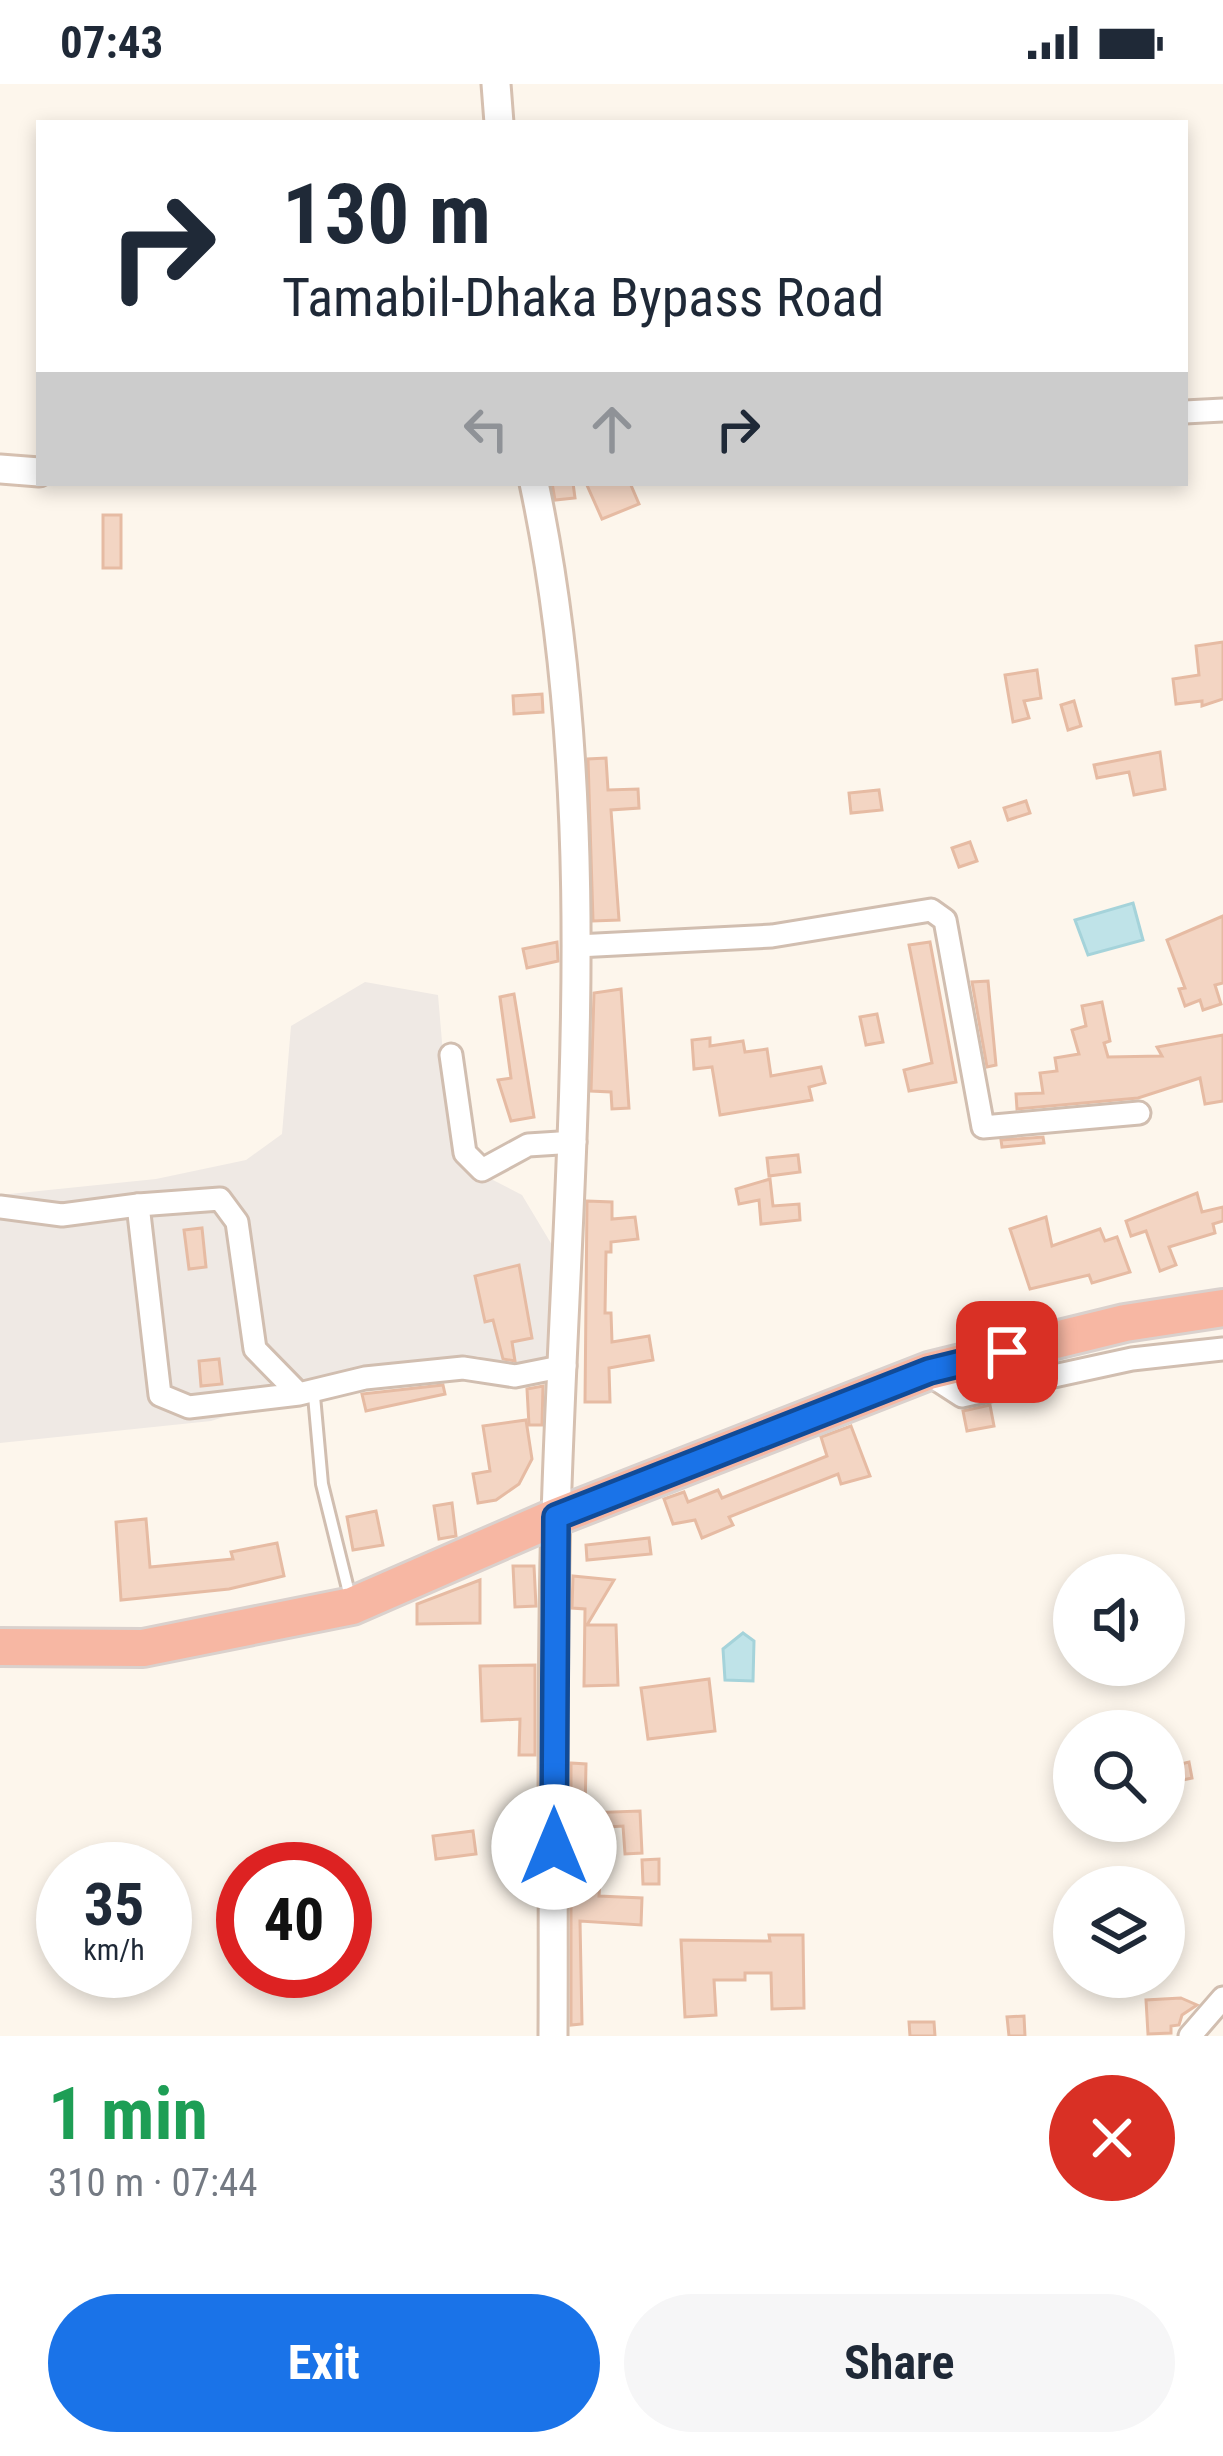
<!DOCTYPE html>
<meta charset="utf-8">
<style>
body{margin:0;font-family:"Roboto Condensed",sans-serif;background:#f6f6f7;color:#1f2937;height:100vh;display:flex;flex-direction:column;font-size:45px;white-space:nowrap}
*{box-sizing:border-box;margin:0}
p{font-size:39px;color:#747a83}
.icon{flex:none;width:66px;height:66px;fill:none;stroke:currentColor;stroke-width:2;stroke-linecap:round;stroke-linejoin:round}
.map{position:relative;height:1952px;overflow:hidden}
.panel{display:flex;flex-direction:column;background:#fff;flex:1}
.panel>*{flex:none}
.guide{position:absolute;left:36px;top:36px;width:1152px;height:366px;border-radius:0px;box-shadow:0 6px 18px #0003;background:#fff;color:#1f2937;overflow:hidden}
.controls{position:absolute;left:1053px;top:1470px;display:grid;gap:24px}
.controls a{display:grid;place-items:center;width:132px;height:132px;border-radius:50%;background:#fff;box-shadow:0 6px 18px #0003;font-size:60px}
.speed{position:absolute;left:36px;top:1758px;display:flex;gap:24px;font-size:60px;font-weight:700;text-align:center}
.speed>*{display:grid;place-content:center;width:156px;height:156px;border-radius:50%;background:#fff;box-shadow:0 6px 18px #0003;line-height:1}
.speed small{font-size:30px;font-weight:400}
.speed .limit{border:18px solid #d22;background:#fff;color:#111}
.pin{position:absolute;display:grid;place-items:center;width:102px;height:102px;color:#fff;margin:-51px;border-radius:24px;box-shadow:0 6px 18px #0006}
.me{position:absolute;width:132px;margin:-66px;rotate:0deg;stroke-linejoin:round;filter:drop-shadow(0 0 9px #0008)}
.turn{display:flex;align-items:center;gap:42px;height:252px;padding:0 48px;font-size:54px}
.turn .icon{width:156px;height:156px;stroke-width:2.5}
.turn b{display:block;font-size:84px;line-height:102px}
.lanes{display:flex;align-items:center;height:114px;padding:0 48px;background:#0003;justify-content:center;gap:60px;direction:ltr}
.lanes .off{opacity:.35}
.round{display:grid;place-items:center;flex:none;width:126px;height:126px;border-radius:63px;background:#f6f6f7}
.summary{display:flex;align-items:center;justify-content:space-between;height:204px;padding:0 48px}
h1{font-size:72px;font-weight:700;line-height:90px;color:#1e9e55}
.action{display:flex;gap:24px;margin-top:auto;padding:24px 48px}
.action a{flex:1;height:138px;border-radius:72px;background:#1a73e8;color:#fff;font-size:48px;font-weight:700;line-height:138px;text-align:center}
.action a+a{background:#f6f6f7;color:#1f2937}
.status{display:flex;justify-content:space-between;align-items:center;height:84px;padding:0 60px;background:#fff;direction:ltr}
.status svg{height:33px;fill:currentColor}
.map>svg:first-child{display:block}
.industrial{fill:#efe9e4}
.water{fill:#bfe3e8;stroke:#a5d3da;stroke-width:3}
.building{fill:#f3d5c3;stroke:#e6bba3;stroke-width:3}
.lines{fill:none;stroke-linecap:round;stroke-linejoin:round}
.lane-casing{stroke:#d1beb0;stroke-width:16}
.street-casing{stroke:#d1beb0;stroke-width:27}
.secondary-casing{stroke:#d6c0b0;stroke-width:33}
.highway-casing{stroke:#dad1cd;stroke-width:42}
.lane{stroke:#fff;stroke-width:10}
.street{stroke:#fff;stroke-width:21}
.secondary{stroke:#fff;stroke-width:27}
.highway{stroke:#f7b7a3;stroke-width:36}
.route-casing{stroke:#114b97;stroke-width:30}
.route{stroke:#1a73e8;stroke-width:21}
</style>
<div class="status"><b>07:43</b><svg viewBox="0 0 49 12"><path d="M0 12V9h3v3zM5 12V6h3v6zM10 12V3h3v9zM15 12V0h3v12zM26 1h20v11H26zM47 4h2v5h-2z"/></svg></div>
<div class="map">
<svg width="1223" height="1952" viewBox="0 0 1223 1952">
<rect width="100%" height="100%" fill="#fdf6ec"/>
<!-- industrial -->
<path class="industrial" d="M365,898L438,911L446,1005L464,1081L522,1111L552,1161L547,1279L501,1283L478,1272L357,1290L211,1337L0,1359V1111L156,1095L246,1076L282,1050L291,942Z"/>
<!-- water -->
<g class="water">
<path d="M1133,819L1143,856L1088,871L1075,836Z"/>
<path d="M743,1549L754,1557L753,1597L725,1596L723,1565Z"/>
</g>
<!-- building -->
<g class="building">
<path d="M552,399H573L575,414L555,416Z"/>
<path d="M586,399H630L639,420L602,435Z"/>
<rect x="103" y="431" width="18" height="53"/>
<path d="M1223,558V615L1202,622V617L1176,620L1173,595L1199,591L1196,562Z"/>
<path d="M1037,586L1041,614L1024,617L1029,634L1013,638L1005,591Z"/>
<path d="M542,610L543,628L514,630L513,612Z"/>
<path d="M1074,617L1081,642L1068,646L1061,621Z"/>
<path d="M1160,668L1165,705L1134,711L1129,688L1097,694L1094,681Z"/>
<path d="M606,674L608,706L638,705L639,724L611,726L619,836L593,837L588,675Z"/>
<path d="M879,706L882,726L851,729L849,709Z"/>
<path d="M1026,717L1030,729L1008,736L1004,724Z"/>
<path d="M970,758L977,777L959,783L952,764Z"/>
<path d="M1223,832V899L1215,901L1221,920L1203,926L1200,916L1185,922L1179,905L1185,904L1167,856Z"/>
<path d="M557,858L558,877L527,884L523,865Z"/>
<path d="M930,858L956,998L909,1007L904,986L932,979L909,861Z"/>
<path d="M988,897L996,981L987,983L972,898Z"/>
<path d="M621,905L629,1024L612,1025L611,1008L591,1007L594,909Z"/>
<path d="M514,910L534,1033L511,1037L498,996L511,994L500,913Z"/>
<path d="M1102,918L1110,957L1104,959L1108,973L1162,972L1157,963L1223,951V1017L1205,1020L1200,994L1138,1014L1017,1025L1016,1010L1043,1009L1040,989L1057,987L1055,974L1079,970L1072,946L1086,942L1082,922Z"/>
<path d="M877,930L883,958L866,961L860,933Z"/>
<path d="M710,954V962L743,957L745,968L767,965L771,992L821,983L825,999L809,1003L812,1016L720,1031L712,983L694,985L692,956Z"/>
<path d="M1043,1053L1044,1059L1002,1063L1001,1056Z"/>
<path d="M798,1071L800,1088L769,1092L767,1074Z"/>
<path d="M770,1095L773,1122L799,1120L800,1136L761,1140L759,1116L739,1120L736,1105Z"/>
<path d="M1197,1109L1202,1128L1223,1123V1137L1213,1140L1215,1149L1169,1163L1176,1181L1160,1187L1146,1147L1131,1152L1126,1137Z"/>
<path d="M587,1117L612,1118V1135L635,1133L638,1155L611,1158V1168H606L605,1229H611L612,1258L649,1252L653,1276L609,1284L610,1318H585Z"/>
<path d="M1046,1133L1052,1162L1100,1145L1105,1157L1117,1153L1130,1188L1092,1199L1089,1191L1030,1205L1010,1145Z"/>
<path d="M202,1144L206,1183L189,1185L184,1146Z"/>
<path d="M519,1181L532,1254L512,1258L515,1277L503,1275L493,1236L485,1238L475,1192Z"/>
<path d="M219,1275L222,1300L201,1302L199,1277Z"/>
<path d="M443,1301L445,1310L366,1327L362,1310Z"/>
<path d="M543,1302L542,1341H529L527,1305Z"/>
<path d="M990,1321L994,1342L967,1347L963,1327Z"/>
<path d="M526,1336L532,1375L519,1400L496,1416L478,1419L473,1390L490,1387L483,1342Z"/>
<path d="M851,1342L870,1392L841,1400L838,1390L729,1433L733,1441L702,1454L695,1436L673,1440L664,1415L684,1408L688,1418L718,1406L722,1414L827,1372L821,1353Z"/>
<path d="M452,1419L456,1452L439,1455L434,1422Z"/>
<path d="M376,1427L383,1461L353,1466L347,1433Z"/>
<path d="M146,1435L150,1483L233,1475L231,1468L277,1459L284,1492L229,1505L121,1516L116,1438Z"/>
<path d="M649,1454L651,1470L587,1476L586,1461Z"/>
<path d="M513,1482H534L536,1522L515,1523Z"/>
<path d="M573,1492L614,1496L587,1541H616L618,1601L584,1602L585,1525L572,1524Z"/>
<path d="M480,1496V1539L417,1540V1520Z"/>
<path d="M535,1581V1671H519L520,1635L482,1637L480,1582Z"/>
<path d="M709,1595L715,1647L648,1655L641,1604Z"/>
<path d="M1189,1678L1192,1694L1164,1700V1684Z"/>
<path d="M571,1679L586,1680L585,1729L640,1727L642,1769L625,1770L623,1742L591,1744V1771H571Z"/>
<path d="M510,1741L532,1742L531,1759L509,1758Z"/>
<path d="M473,1747L476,1770L436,1775L433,1752Z"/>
<path d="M659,1775V1800H643L642,1776Z"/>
<path d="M583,1778H601L599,1812L642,1814L641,1841L580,1837L582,1940L571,1941V1811H582Z"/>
<path d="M769,1851H803L804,1924L772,1925L771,1889H745V1896H714L716,1931L685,1933L681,1856L770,1857Z"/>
<path d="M1181,1914L1197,1921L1182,1931L1179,1941L1171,1942V1949L1148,1950L1146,1916Z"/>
<path d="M1024,1932L1025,1952H1009L1007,1933Z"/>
<path d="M909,1938H934L935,1952H910Z"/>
</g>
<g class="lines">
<defs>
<path id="lane" d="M314,1312L322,1400L350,1513"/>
<g id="street">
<path d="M1185,328L1223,326"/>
<path d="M577,862L772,852L931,826L945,836L983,1043L1139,1029"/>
<path d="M451,971L465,1069L482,1086L528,1061L575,1058"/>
<path d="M0,1123L62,1131L138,1121"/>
<path d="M925,1288L962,1312L1132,1275L1223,1265"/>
<path d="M299,1310L189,1323L160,1311L138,1121L220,1115L237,1138L255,1265L299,1310L365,1294L463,1284L515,1292L565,1282"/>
<path d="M1190,1952L1223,1914"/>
</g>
<g id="secondary">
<path d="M496,0L499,39"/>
<path d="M0,385L39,388"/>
<path d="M534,399C606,737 566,1091 556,1433C551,1606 554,1779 553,1952"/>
</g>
<path id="highway" d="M0,1563L143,1564L352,1522L556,1433L929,1287L1125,1239L1223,1224"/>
</defs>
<!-- lane casing -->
<use href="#lane" class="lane-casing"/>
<!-- street casing -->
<use href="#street" class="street-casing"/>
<!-- secondary casing -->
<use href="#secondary" class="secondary-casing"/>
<!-- highway casing -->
<use href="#highway" class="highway-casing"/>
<!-- lane -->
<use href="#lane" class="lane"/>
<!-- street -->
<use href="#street" class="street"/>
<!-- secondary -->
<use href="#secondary" class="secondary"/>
<!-- highway -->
<use href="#highway" class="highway"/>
</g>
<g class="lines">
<defs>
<path id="route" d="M554,1763L556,1433L929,1287L1007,1268"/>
</defs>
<!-- route casing -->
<use href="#route" class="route-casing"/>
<!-- route -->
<use href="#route" class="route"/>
</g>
</svg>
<div class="controls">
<a><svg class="icon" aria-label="sound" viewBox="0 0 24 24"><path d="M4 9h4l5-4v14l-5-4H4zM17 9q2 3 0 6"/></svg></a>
<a><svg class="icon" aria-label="search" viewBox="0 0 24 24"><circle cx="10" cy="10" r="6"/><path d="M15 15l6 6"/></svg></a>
<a><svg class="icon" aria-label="layers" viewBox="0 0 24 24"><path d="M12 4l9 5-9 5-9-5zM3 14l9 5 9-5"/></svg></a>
</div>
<div class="speed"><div>35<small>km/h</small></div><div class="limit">40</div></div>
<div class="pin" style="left:1007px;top:1268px;background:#d93025"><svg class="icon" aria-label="arrive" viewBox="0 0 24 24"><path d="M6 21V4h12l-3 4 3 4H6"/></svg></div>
<svg class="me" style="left:554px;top:1763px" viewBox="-20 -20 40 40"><circle r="19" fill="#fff"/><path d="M0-13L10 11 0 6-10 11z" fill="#1a73e8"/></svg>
<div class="guide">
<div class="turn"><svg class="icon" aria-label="right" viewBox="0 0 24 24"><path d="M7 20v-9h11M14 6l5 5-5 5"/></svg><div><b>130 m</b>Tamabil-Dhaka Bypass Road</div></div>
<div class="lanes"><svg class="icon off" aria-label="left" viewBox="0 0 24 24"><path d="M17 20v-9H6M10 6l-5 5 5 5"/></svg><svg class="icon off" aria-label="ahead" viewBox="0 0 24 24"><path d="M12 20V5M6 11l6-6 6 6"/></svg><svg class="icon" aria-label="right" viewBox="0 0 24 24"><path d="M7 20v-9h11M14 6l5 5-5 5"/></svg></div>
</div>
</div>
<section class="panel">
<div class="summary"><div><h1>1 min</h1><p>310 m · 07:44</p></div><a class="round" style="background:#d93025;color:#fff"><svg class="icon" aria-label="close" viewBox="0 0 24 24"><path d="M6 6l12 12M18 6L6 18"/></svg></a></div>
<div class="action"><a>Exit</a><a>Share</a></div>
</section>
